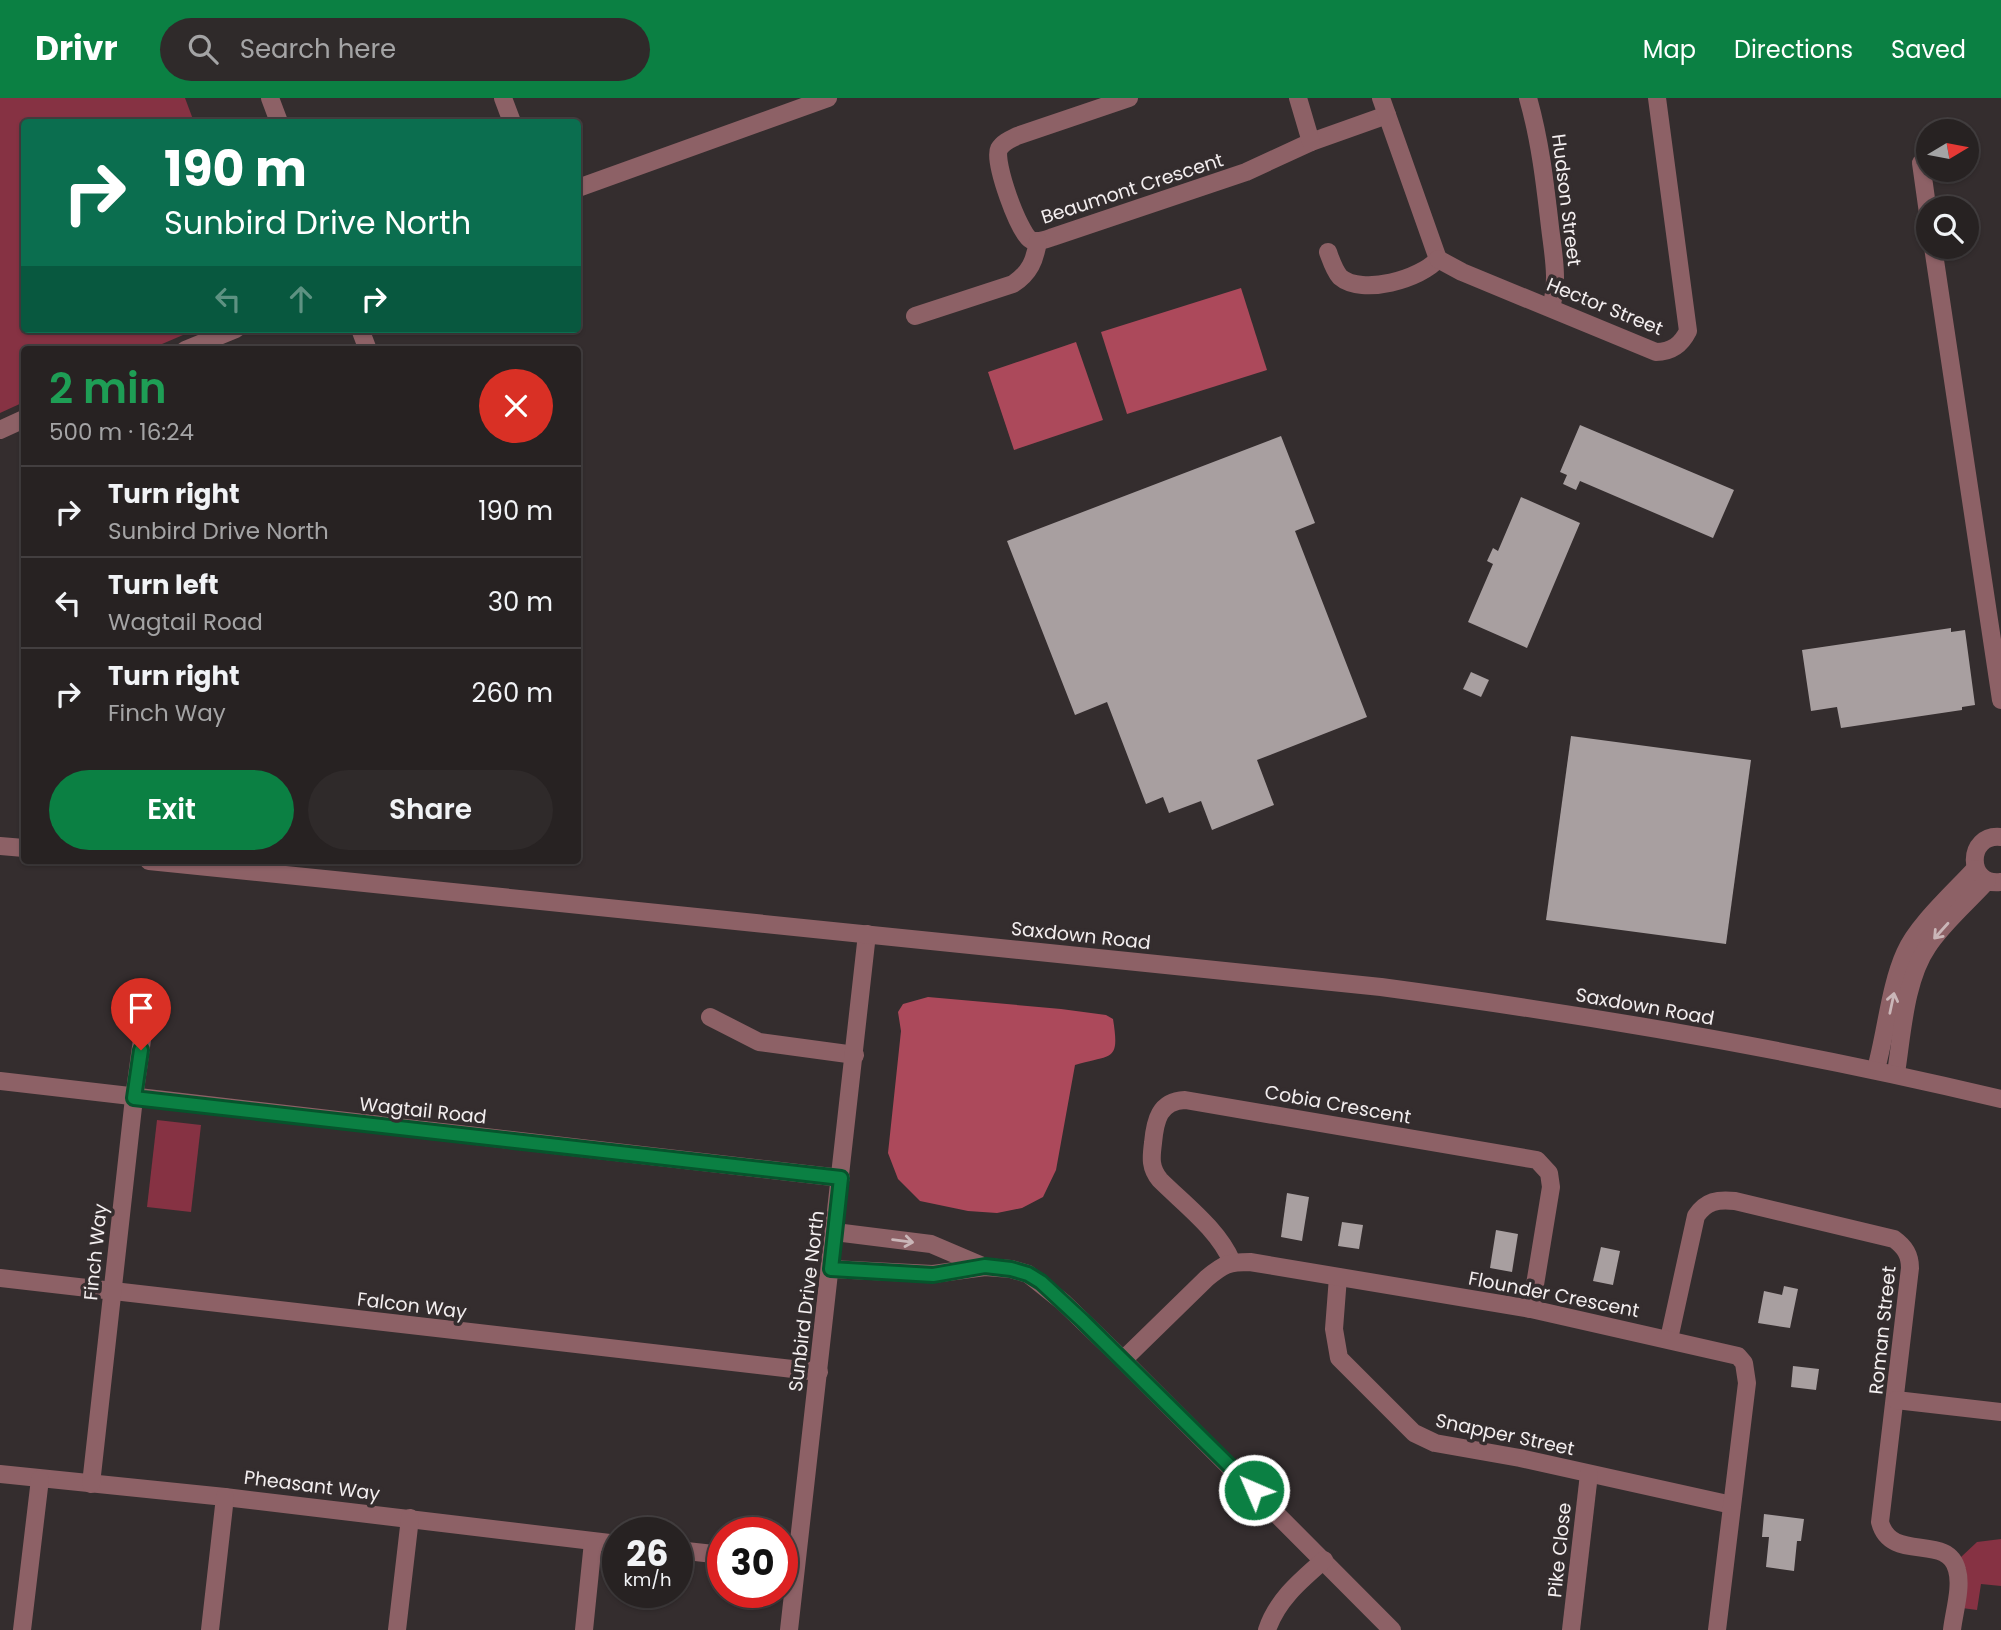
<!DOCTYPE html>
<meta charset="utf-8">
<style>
body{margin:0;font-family:Poppins,sans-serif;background:#2f2a2a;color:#f1f3f6;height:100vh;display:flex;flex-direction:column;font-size:26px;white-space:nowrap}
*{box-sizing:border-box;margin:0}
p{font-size:23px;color:#a4a4a5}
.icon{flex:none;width:38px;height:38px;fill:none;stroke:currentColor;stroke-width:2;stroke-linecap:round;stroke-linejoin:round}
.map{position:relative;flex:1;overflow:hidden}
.sheet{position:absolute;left:21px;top:248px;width:560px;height:518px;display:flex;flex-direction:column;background:#272222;border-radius:7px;box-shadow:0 2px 5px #0004,0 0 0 2px #433f40}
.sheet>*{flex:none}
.hud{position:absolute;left:21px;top:21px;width:560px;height:214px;border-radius:7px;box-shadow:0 2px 5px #0004,0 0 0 2px #433f40;background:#0b6e4f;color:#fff;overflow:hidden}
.needle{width:46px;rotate:80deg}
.controls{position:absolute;left:1916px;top:21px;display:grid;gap:14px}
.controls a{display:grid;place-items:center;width:63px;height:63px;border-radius:50%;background:#272222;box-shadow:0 2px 5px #0004,0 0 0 2px #433f40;font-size:35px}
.speed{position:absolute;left:602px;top:1419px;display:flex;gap:14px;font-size:35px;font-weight:700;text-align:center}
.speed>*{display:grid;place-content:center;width:91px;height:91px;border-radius:50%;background:#272222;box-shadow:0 2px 5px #0004,0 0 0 2px #433f40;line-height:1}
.speed small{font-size:18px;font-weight:400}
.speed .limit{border:10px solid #d22;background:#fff;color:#111}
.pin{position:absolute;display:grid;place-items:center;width:60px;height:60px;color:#fff;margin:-72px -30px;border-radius:50% 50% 50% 0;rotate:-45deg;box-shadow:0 0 7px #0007}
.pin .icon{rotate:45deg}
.me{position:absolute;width:77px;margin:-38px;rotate:315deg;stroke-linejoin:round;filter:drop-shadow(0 0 5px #0008)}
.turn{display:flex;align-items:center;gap:24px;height:147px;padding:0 28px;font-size:32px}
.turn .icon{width:91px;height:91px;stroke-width:2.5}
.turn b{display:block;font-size:49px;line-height:60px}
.lanes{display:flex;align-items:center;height:66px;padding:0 28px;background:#0003;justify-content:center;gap:35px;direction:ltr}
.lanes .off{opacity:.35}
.round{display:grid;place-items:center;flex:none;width:74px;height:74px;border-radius:37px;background:#2f2a2a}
.summary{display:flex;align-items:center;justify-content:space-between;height:119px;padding:0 28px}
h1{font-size:42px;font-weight:600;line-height:52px;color:#1e9e55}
.cta{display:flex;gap:14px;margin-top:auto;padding:14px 28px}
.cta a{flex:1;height:80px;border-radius:42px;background:#0b8043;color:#fff;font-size:28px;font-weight:600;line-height:80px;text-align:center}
.cta a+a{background:#2f2a2a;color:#f1f3f6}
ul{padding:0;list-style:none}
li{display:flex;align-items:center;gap:21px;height:91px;padding:0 28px;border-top:2px solid #433f40}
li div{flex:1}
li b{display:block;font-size:26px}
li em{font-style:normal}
header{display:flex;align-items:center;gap:42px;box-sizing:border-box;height:98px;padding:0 35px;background:#0b8043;color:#fff}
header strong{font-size:33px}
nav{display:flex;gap:38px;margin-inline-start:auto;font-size:24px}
.search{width:490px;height:63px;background:#2f2a2a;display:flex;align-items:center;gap:18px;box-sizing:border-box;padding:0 24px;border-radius:38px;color:#a4a4a5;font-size:26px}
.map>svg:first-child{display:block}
.green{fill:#863243}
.water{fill:#ac495b}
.building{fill:#a89fa0}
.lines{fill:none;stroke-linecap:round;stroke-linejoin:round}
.minor{stroke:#8d6166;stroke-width:18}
.tertiary{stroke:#8d6166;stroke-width:18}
.oneway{stroke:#cab6b8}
.route-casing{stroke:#07532c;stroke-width:18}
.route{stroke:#0b8043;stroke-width:12}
.labels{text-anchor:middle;stroke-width:7;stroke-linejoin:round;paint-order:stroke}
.street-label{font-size:19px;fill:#f3eeef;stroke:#342d2e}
</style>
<header>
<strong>Drivr</strong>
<div class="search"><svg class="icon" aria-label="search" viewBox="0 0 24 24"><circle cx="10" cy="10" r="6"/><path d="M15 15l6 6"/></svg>Search here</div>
<nav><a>Map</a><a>Directions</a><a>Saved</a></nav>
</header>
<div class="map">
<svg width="2001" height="1532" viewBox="0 0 2001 1532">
<rect width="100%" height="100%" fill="#342d2e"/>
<!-- green -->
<g class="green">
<path d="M0,0H185L194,24H24V231H197L148,252H24V304L0,315Z"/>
<path d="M157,1022L201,1027L191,1114L147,1109Z"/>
<path d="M2001,1441V1488L1981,1486L1977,1512L1962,1510L1960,1460L1977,1444Z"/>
</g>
<!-- water -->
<g class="water">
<path d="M1241,190L1267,272L1127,316L1101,234Z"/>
<path d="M1076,244L1103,322L1014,352L988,274Z"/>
<path d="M928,899L1061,911L1106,917L1113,921C1120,965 1112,956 1075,967L1056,1072L1043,1099L1022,1110L997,1115L968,1113L920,1103L898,1081L888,1055L901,933L898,914L903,906Z"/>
</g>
<!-- building -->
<g class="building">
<path d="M1580,327L1734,392L1713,440L1580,383L1576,392L1563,386L1567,377L1560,374Z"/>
<path d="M1281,338L1315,425L1295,433L1367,619L1257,662L1274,707L1212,732L1201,703L1169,715L1163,699L1146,706L1107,604L1075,617L1007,443Z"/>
<path d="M1521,399L1580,425L1527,550L1468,524L1493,466L1487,463L1493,450L1498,453Z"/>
<path d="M1951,530V534L1965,532L1975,607L1962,609V612L1841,630L1837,609L1811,613L1802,552Z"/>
<path d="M1471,574L1489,582L1481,599L1463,591Z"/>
<path d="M1571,638L1751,662L1726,846L1546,822Z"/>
<path d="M1287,1095L1309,1099L1302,1143L1281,1139Z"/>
<path d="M1342,1124L1363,1127L1359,1151L1338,1148Z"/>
<path d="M1496,1132L1518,1136L1512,1174L1490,1170Z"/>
<path d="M1601,1149L1620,1153L1613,1187L1593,1183Z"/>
<path d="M1784,1188L1798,1191L1790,1230L1758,1225L1764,1193L1782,1197Z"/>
<path d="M1793,1268L1819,1271L1816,1292L1791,1289Z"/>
<path d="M1764,1416L1804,1421L1801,1443H1797L1794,1473L1766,1469L1769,1439H1762Z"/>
</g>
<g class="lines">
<!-- minor -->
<g class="minor">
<path d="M270,0L279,24"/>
<path d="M503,0L512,24"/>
<path d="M1129,0L1017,38C1011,41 1003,44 999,51C993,63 1019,136 1031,142C1038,145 1047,141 1053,139L1246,74L1311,44L1387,17"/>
<path d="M1298,0L1311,44"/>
<path d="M1381,0L1438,161"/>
<path d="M1528,0C1540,42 1545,85 1550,129C1553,155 1559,183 1551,209"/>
<path d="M1921,65L1928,115"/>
<path d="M1933,149L2001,602"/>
<path d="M1328,154C1331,162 1334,172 1340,179C1362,198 1421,181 1438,161"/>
<path d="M1438,161L1462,174L1656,254C1672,254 1681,247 1688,233L1657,0"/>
<path d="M915,218L1013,186C1030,175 1035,162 1038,143"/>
<path d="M360,231L368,252"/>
<path d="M2001,739C1966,735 1966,789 2001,784"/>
<path d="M710,919L759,944L855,957"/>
<path d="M1876,971C1886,935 1890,888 1905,855C1917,827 1954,794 1975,771"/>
<path d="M1896,975C1902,937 1905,881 1928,848C1944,824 1968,804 1987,783"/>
<path d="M0,983L841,1080"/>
<path d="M835,1134L931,1146L985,1169"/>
<path d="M1232,1164C1218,1131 1184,1106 1160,1082C1150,1070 1151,1060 1153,1045C1155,1023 1159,1003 1185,1002L1537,1062L1549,1075L1551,1089L1531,1211"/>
<path d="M831,1171L933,1176L985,1169L1011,1171L1028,1176L1063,1204L1123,1262L1392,1532"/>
<path d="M1338,1179L1334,1231L1339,1260L1414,1335L1435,1345L1520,1360L1732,1407"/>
<path d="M0,1180L819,1274"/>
<path d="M1669,1241L1696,1118C1706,1103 1718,1101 1735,1103L1894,1141C1905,1149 1910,1157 1910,1170L1880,1424C1891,1466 1948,1434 1957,1472C1962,1489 1954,1514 1952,1532"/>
<path d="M1123,1262L1207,1180C1224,1166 1228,1164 1250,1164L1531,1211L1738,1258L1744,1265L1747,1285L1717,1532"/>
<path d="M1896,1302L2001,1314"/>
<path d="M0,1376L225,1399L618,1446"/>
<path d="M91,1386L134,1000L144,927"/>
<path d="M677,1452L723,1457"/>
<path d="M22,1532L40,1381"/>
<path d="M210,1532L225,1399"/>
<path d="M397,1532L410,1420"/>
<path d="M584,1532L593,1444"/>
<path d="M789,1532L867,836"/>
<path d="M1267,1532C1277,1502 1300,1483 1324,1462"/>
<path d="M1571,1532L1589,1376"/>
</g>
<!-- tertiary -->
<g class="tertiary">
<path d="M578,90L828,0"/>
<path d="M185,252L236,231"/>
<path d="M0,332L24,321"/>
<path d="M0,748L24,750"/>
<path d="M149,763L1381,889C1589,917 1797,952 2001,1001"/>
</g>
</g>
<!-- one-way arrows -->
<defs><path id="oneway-shaft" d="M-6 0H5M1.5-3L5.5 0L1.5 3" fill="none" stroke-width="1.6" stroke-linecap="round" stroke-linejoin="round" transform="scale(1.75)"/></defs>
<g class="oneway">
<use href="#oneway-shaft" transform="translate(1941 833) rotate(132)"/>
<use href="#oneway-shaft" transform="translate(1892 905) rotate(-78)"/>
<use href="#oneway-shaft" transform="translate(903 1143) rotate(7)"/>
</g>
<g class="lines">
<defs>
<path id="route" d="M141,952L134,1000L841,1080L831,1171L933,1177L985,1168L1011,1171L1028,1176L1041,1184L1083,1223L1254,1392"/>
</defs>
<!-- route casing -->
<use href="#route" class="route-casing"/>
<!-- route -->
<use href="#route" class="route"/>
</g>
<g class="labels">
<!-- street labels -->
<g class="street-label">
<text transform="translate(1132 90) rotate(-18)" y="7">Beaumont Crescent</text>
<text transform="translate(1567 102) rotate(83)" y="7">Hudson Street</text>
<text transform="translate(1605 208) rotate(22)" y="7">Hector Street</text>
<text transform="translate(1081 837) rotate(6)" y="7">Saxdown Road</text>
<text transform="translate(1645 908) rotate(10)" y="7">Saxdown Road</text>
<text transform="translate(1338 1006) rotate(10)" y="7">Cobia Crescent</text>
<text transform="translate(423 1012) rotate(6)" y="7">Wagtail Road</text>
<text transform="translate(95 1154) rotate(-84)" y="7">Finch Way</text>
<text transform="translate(1554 1196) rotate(11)" y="7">Flounder Crescent</text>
<text transform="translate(806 1203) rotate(-83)" y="7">Sunbird Drive North</text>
<text transform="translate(412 1207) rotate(7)" y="7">Falcon Way</text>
<text transform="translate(1882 1232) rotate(-84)" y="7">Roman Street</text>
<text transform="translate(1505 1336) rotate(12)" y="7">Snapper Street</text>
<text transform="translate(312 1387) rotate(7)" y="7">Pheasant Way</text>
<text transform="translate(1559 1452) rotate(-84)" y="7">Pike Close</text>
</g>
</g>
</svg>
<div class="controls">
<a><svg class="needle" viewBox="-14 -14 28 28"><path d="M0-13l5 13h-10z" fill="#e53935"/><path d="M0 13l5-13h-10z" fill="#a4a4a5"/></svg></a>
<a><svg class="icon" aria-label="search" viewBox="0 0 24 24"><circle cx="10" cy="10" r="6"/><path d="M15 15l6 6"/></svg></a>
</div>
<div class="speed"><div>26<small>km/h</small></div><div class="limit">30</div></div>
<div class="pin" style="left:141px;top:952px;background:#d93025"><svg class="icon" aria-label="arrive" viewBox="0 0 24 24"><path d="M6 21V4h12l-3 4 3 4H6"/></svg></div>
<svg class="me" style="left:1254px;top:1392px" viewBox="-20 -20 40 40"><circle r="17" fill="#0b8043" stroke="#fff" stroke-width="3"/><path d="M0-11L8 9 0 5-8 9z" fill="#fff"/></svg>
<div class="hud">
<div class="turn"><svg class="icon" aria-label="right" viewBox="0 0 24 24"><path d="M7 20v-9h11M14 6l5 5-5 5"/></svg><div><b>190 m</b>Sunbird Drive North</div></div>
<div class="lanes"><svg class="icon off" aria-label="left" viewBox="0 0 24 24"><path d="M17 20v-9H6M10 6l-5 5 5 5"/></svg><svg class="icon off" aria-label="ahead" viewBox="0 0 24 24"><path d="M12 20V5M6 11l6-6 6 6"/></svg><svg class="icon" aria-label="right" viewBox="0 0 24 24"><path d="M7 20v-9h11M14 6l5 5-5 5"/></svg></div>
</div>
<section class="sheet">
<div class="summary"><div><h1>2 min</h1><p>500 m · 16:24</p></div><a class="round" style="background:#d93025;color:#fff"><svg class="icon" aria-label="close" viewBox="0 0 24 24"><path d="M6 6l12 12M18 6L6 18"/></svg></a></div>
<ul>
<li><svg class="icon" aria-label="right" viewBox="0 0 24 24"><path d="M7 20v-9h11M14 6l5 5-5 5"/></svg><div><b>Turn right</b><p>Sunbird Drive North</p></div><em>190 m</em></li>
<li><svg class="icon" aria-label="left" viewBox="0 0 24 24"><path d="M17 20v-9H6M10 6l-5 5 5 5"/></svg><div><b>Turn left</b><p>Wagtail Road</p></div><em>30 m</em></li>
<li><svg class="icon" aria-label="right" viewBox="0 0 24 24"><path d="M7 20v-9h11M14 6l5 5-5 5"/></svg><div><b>Turn right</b><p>Finch Way</p></div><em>260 m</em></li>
</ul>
<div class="cta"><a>Exit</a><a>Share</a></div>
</section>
</div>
